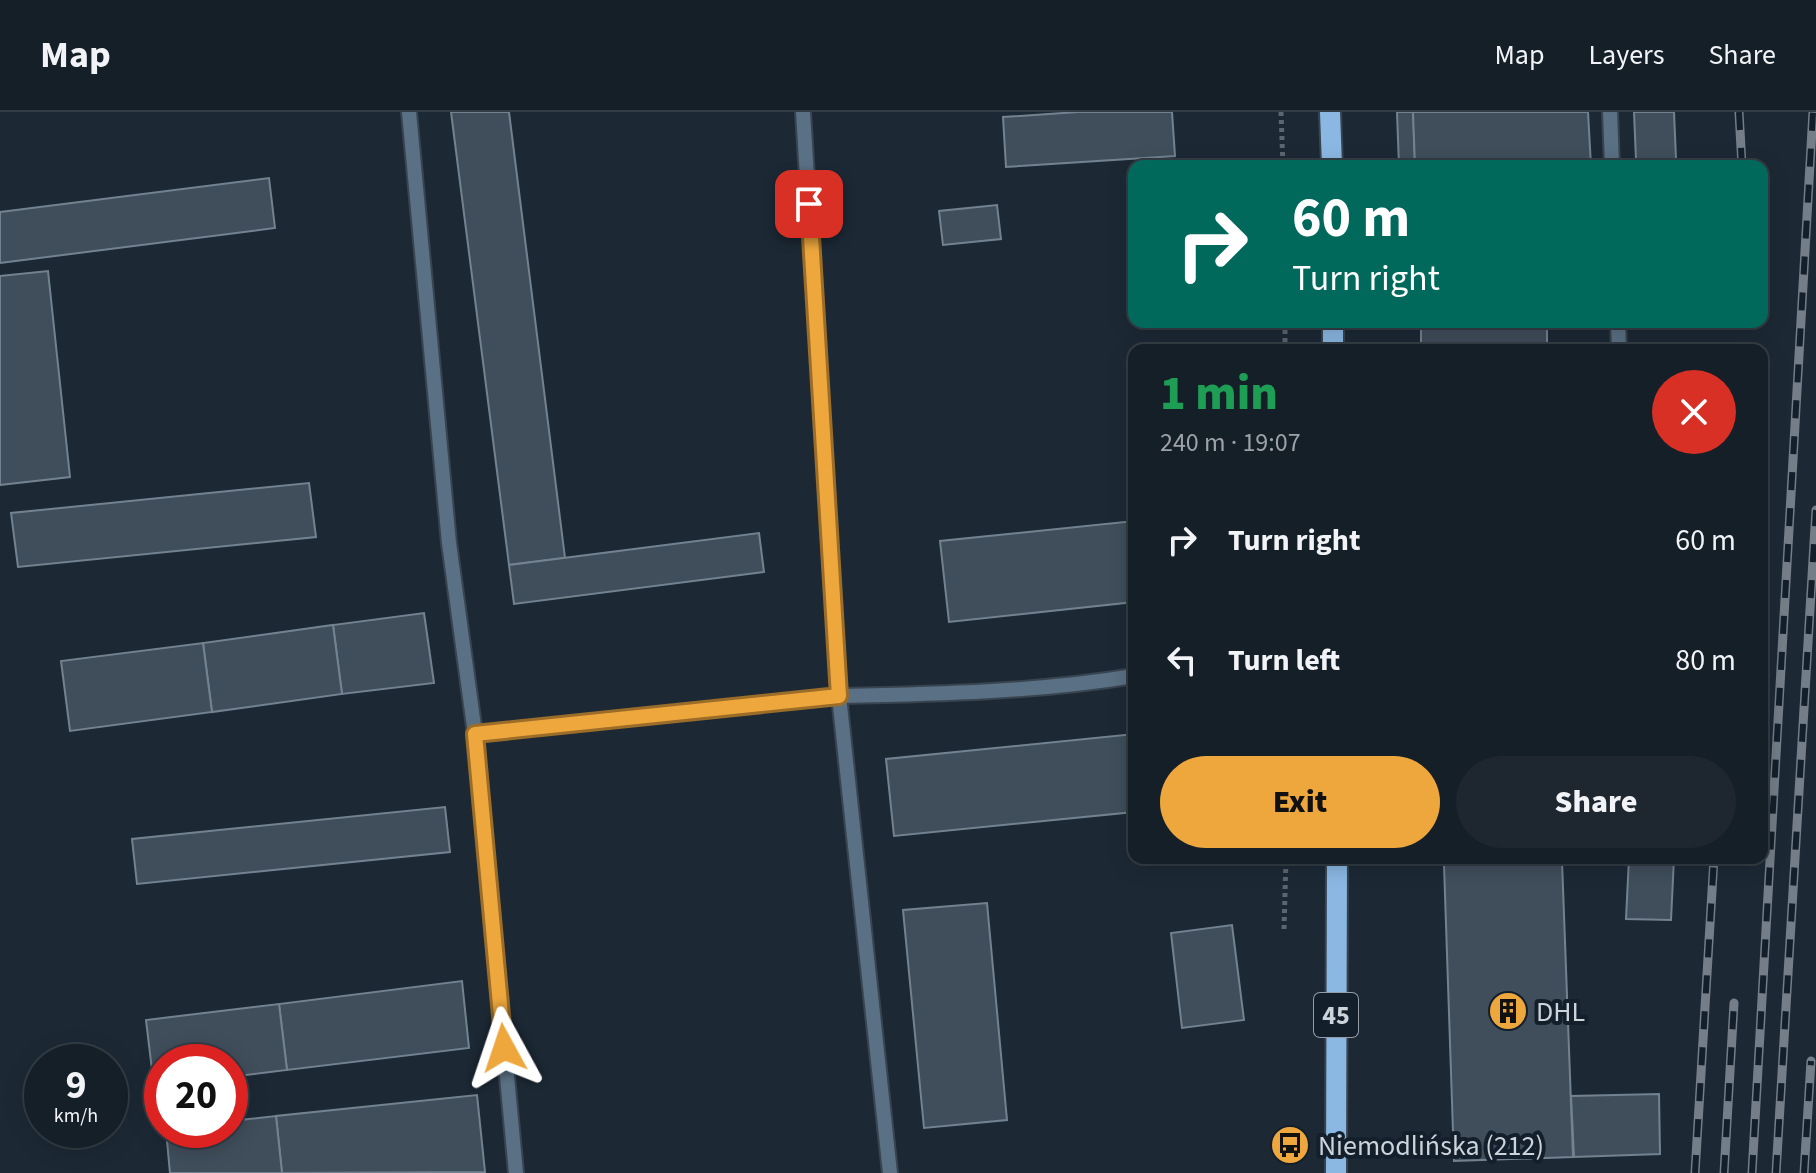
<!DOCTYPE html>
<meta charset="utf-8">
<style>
body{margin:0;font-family:"Source Sans 3",sans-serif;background:#1e2730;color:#f1f3f6;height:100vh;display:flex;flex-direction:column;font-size:30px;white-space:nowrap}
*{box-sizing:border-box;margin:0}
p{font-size:26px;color:#9da2a8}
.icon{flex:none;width:44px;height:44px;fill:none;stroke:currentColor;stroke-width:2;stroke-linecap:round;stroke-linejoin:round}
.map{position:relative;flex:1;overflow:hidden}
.drawer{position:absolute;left:1128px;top:232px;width:640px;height:520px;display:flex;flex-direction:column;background:#151f28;border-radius:16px;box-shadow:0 4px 20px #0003,0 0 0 2px #343d45}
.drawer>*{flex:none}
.hud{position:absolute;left:1128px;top:48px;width:640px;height:168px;border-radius:16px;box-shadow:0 4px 20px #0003,0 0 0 2px #343d45;background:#00695c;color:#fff;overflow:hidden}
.speed{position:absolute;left:24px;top:932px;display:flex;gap:16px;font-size:40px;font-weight:700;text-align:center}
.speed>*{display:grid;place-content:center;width:104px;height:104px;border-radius:50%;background:#151f28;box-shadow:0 4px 20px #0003,0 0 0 2px #343d45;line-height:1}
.speed small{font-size:20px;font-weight:400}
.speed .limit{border:12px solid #d22;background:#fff;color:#111}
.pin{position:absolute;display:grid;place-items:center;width:68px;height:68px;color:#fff;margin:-34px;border-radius:16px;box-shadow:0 4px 12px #0006}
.me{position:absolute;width:88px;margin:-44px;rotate:355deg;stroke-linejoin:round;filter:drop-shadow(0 0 6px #0008)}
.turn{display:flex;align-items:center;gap:28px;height:168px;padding:0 32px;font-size:36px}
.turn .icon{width:104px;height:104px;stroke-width:2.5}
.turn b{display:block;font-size:56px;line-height:68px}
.round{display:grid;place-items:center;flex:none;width:84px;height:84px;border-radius:42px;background:#1e2730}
.overview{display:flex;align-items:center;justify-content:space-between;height:136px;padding:0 32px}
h1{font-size:48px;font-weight:800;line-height:60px;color:#1e9e55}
.action{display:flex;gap:16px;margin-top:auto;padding:16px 32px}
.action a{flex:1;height:92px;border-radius:48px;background:#eea73d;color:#111;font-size:32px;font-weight:800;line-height:92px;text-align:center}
.action a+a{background:#1e2730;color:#f1f3f6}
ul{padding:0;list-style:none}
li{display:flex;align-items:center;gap:24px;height:120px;padding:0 32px}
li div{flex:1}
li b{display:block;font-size:30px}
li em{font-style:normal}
header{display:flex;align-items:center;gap:48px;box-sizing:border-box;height:112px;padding:0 40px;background:#151f28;border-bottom:2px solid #343d45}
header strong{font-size:38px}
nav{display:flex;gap:44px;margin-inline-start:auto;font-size:28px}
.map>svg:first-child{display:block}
.building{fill:#404e5b;stroke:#738290;stroke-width:2}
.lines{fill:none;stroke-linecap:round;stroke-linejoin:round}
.lane-casing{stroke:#384450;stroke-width:18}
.primary-casing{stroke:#384450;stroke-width:24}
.path{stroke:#5b6670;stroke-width:5;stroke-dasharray:4 4;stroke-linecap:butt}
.lane{stroke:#5a7084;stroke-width:14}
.primary{stroke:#8bb8e3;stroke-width:20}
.rail-casing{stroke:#747e88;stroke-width:9}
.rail{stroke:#131f2b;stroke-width:6;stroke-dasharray:18;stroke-linecap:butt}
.route-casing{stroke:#9b6d28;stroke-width:20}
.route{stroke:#eea73d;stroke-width:14}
.labels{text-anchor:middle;stroke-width:8;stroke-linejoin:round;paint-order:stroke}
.shield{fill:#131f2b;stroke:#949da6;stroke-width:2}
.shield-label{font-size:26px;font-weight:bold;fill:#cbd3db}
.poi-label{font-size:28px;fill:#cbd3db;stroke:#131f2b;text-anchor:start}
</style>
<header>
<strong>Map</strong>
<nav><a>Map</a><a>Layers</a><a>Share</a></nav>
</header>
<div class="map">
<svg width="1816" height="1061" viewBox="0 0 1816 1061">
<rect width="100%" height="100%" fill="#1c2935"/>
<!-- building -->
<g class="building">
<path d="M451,0H509L565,446L509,453Z"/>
<path d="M1078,0H1172L1175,44L1006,55L1003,5Z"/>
<path d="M1397,0H1413L1415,54H1399Z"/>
<path d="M1413,0H1588L1591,54H1415Z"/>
<path d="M1634,0H1674L1676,47L1636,48Z"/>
<path d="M1676,47V54H1637L1636,48Z"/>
<path d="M269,66L275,116L0,151V100Z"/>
<path d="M997,93L1001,127L943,133L939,99Z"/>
<path d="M48,159L70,365L0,373V164Z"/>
<path d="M1547,210V238H1421V214Z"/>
<path d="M309,371L316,425L18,455L11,401Z"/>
<path d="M1134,409V490L949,510L940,429Z"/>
<path d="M759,421L764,460L514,492L509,453Z"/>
<path d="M424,501L434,571L342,582L333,513Z"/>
<path d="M333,513L342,582L212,600L203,531Z"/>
<path d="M203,531L212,600L70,619L61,549Z"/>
<path d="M1134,622V700L894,724L886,647Z"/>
<path d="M445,695L450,740L137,772L132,727Z"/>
<path d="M1444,746H1562V749L1444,753Z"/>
<path d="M1629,746H1674L1671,808L1626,807Z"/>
<path d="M1562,749L1573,1045L1454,1049L1444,753Z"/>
<path d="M987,791L1007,1008L924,1016L903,798Z"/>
<path d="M1232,813L1244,908L1182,916L1171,821Z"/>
<path d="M462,869L469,936L287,958L279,892Z"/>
<path d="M279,892L287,958L230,965V950H162V974L154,975L146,908Z"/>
<path d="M1659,982L1660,1042L1574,1045L1571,984Z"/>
<path d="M477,983L485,1060L282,1061L276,1004Z"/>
<path d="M276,1004L282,1061H170L166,1018H230V1009Z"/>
</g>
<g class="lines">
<defs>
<g id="lane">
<path d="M409,0L449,431L475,622"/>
<path d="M803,0L839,584C938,582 1037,580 1134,564"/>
<path d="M1610,0L1612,54"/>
<path d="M1618,210L1619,238"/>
<path d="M516,1061L475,622L839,584L890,1061"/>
</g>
<g id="primary">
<path d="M1330,0L1332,54"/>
<path d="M1333,210V238"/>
<path d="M1336,1061L1337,746"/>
</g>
</defs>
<!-- lane casing -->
<use href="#lane" class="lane-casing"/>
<!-- primary casing -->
<use href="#primary" class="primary-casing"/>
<!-- path -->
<g class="path">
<path d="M1281,0L1283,54"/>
<path d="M1285,210V238"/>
<path d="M1284,817L1286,746"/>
</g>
<!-- lane -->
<use href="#lane" class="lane"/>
<!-- primary -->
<use href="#primary" class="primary"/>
<defs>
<g id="rail">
<path d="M1739,0L1742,54"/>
<path d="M1695,1061L1714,746"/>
<path d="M1724,1061L1734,891"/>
<path d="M1752,1061L1813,0"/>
<path d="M1776,1061L1816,398"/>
<path d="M1804,1061L1811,949"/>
</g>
</defs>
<!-- rail casing -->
<use href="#rail" class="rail-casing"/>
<!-- rail -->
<use href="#rail" class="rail"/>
</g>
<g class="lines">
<defs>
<path id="route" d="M504,936L475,622L839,584L809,92"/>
</defs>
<!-- route casing -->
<use href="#route" class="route-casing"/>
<!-- route -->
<use href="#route" class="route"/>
</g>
<!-- icons -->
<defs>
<symbol id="building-disc" viewBox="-11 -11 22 22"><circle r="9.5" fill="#eea73d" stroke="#131f2b"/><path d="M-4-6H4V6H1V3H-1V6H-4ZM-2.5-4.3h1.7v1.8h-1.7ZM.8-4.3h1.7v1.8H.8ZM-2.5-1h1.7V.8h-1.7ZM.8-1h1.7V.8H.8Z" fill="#111"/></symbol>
<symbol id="bus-disc" viewBox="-11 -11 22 22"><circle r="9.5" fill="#eea73d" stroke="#131f2b"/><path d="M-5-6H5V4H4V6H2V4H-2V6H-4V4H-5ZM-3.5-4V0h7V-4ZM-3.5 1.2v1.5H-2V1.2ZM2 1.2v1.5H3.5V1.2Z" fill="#111"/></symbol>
</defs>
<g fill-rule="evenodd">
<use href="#building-disc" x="1486" y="877" width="44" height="44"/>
<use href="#bus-disc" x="1268" y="1011" width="44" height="44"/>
</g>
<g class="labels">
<!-- shield labels -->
<rect class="shield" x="1314" y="881" width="44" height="44" rx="6"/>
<g class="shield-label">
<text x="1336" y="912">45</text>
</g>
<!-- poi labels -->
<g class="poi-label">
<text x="1536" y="909">DHL</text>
<text x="1318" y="1043">Niemodlińska (212)</text>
</g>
</g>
</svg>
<div class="speed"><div>9<small>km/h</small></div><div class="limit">20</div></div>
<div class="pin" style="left:809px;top:92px;background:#d93025"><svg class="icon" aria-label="arrive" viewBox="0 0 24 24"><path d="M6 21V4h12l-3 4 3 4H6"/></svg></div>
<svg class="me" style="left:504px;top:936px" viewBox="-20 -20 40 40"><path d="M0-17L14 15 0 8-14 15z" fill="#eea73d" stroke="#fff" stroke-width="4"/></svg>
<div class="hud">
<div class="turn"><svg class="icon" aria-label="right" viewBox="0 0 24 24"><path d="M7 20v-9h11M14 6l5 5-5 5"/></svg><div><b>60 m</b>Turn right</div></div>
</div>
<section class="drawer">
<div class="overview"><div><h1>1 min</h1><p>240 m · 19:07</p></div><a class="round" style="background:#d93025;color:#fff"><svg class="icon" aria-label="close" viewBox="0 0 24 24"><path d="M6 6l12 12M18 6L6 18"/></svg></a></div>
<ul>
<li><svg class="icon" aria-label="right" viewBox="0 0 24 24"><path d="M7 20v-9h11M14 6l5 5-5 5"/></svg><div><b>Turn right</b></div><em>60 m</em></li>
<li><svg class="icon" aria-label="left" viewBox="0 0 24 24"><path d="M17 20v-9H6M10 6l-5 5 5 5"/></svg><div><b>Turn left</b></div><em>80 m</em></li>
</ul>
<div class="action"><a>Exit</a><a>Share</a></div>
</section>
</div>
